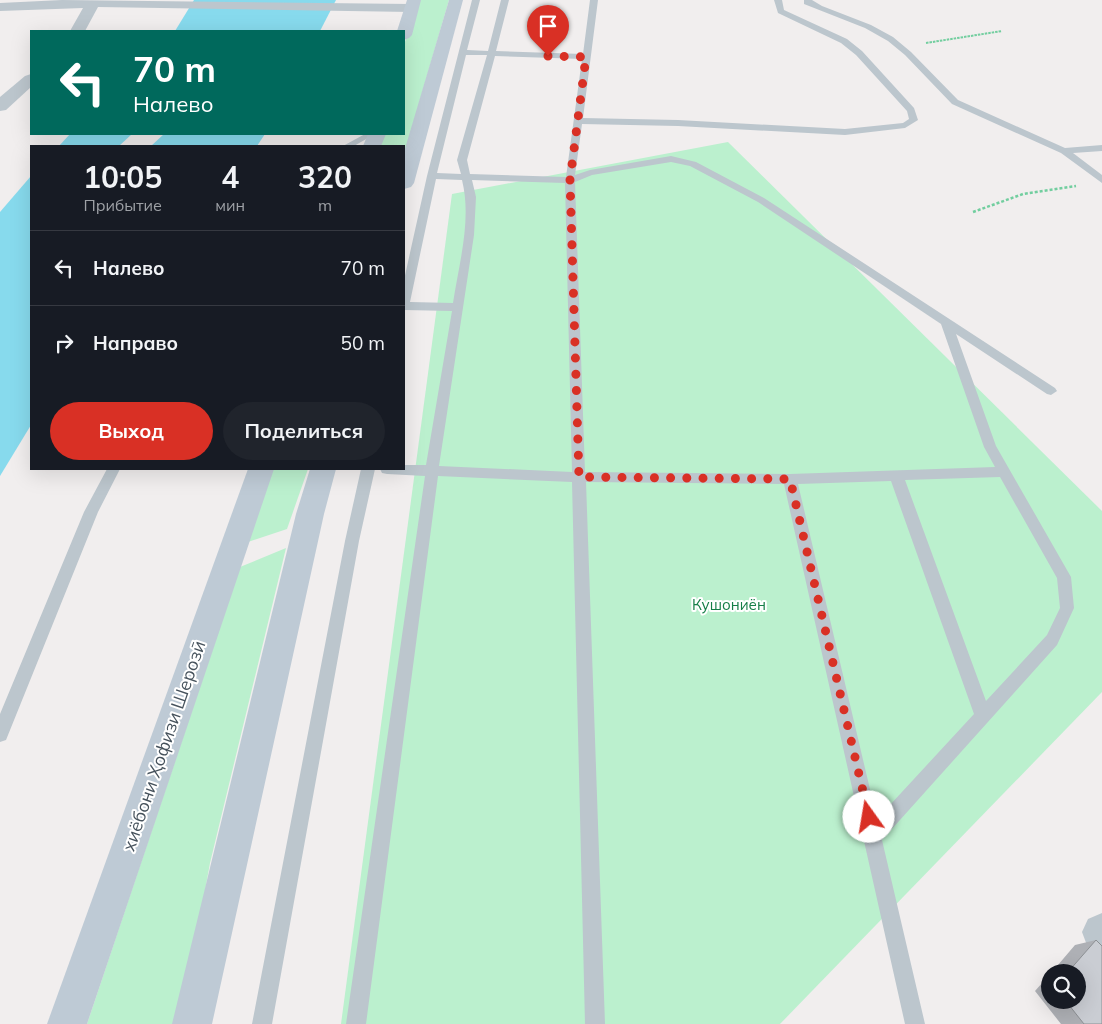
<!DOCTYPE html>
<html lang="ru">
<meta charset="utf-8">
<style>
body{margin:0;font-family:Mulish,sans-serif;background:#20242c;color:#f1f3f6;height:100vh;display:flex;flex-direction:column;font-size:19px;white-space:nowrap}
*{box-sizing:border-box;margin:0}
p{font-size:16px;color:#9ea1a6}
.icon{flex:none;width:28px;height:28px;fill:none;stroke:currentColor;stroke-width:2;stroke-linecap:round;stroke-linejoin:round}
.map{position:relative;flex:1;overflow:hidden}
.panel{position:absolute;left:30px;top:145px;width:375px;height:325px;display:flex;flex-direction:column;background:#171b24;border-radius:0px;box-shadow:0 5px 20px #0002}
.panel>*{flex:none}
.top-card{position:absolute;left:30px;top:30px;width:375px;height:105px;border-radius:0px;box-shadow:0 5px 20px #0002;background:#00695c;color:#fff;overflow:hidden}
.fabs{position:absolute;left:1041px;top:964px;display:grid;gap:10px}
.fabs a{display:grid;place-items:center;width:45px;height:45px;border-radius:50%;background:#171b24;box-shadow:0 5px 20px #0002;font-size:25px}
.pin{position:absolute;display:grid;place-items:center;width:42px;height:42px;color:#fff;margin:-51px -21px;border-radius:50% 50% 50% 0;rotate:-45deg;box-shadow:0 0 5px #0007}
.pin .icon{rotate:45deg}
.me{position:absolute;width:55px;margin:-28px;rotate:347deg;stroke-linejoin:round;filter:drop-shadow(0 0 4px #0008)}
.turn{display:flex;align-items:center;gap:18px;height:105px;padding:0 20px;font-size:22px}
.turn .icon{width:65px;height:65px;stroke-width:2.5}
.turn b{display:block;font-size:35px;line-height:42px}
.eta{display:flex;justify-content:space-evenly;align-items:center;height:85px;text-align:center}
.eta b{font-size:30px;font-weight:700;line-height:35px}
.action{display:flex;gap:10px;margin-top:auto;padding:10px 20px}
.action a{flex:1;height:58px;border-radius:30px;background:#d93025;color:#fff;font-size:20px;font-weight:700;line-height:58px;text-align:center}
.action a+a{background:#20242c;color:#f1f3f6}
ul{padding:0;list-style:none}
li{display:flex;align-items:center;gap:15px;height:75px;padding:0 20px;border-top:1px solid #363941}
li div{flex:1}
li b{display:block;font-size:19px}
li em{font-style:normal}
.map>svg:first-child{display:block}
.green{fill:#bbf0ce}
.water{fill:#87daed}
.lines{fill:none;stroke-linecap:round;stroke-linejoin:round}
.path-far1{stroke:#72ce9f;stroke-width:2;stroke-dasharray:2.5 1;stroke-linecap:butt}
.path{stroke:#72ce9f;stroke-width:2.5;stroke-dasharray:3 2;stroke-linecap:butt}
.service{fill:#bcc6cd;fill-rule:evenodd}
.minor{fill:#bcc6cd;fill-rule:evenodd}
.secondary{fill:#becad5;fill-rule:evenodd}
.wall{fill:#aeb0b5}
.building{fill:#cacdd3;stroke:#8d9094}
.route{stroke:#d93025;stroke-width:9;stroke-dasharray:0 16.2}
.labels{text-anchor:middle;stroke-width:4;stroke-linejoin:round;paint-order:stroke}
.park-label{font-size:15px;fill:#157e47;stroke:#fff}
.near-street-label{font-size:18px;fill:#46525c;stroke:#fff}
</style>
<div class="map">
<svg width="1102" height="1024" viewBox="0 0 1102 1024">
<rect width="100%" height="100%" fill="#f1eeee"/>
<!-- green -->
<g class="green">
<path d="M419,0H449L404,155V146H370L374,134H404V45Z"/>
<path d="M728,142L1102,511V692L780,1024H341L452,194Z"/>
<path d="M260,469H308L287,529L245,543L234,542Z"/>
<path d="M286,548L210,863L181,1024H87L240,567Z"/>
</g>
<!-- water -->
<g class="water">
<path d="M194,0H336L320,31H175Z"/>
<path d="M70,134H132L119,146H59Z"/>
<path d="M164,134H265L257,146H151Z"/>
<path d="M31,176V425L0,476V212Z"/>
</g>
<g class="lines">
<!-- path-far1 -->
<path class="path-far1" d="M926,43L1002,31"/>
<!-- path -->
<path class="path" d="M973,212L1023,194L1076,186"/>
<!-- service -->
<g class="service">
<path d="M472,0H480L467,50L488,51L501,0H509L496,51L583,54L590,0H598L583,118L678,120L845,129L903,123L909,119L907,111L856,55L841,43L778,13L774,0H782L784,10L847,39L862,51L914,108L918,120L905,128L845,135L678,126L582,124L575,175L590,170L671,156L696,162L764,198L1055,388L1057,391L1051,395L1047,394L956,334L996,446L1071,577L1074,608L1057,645L882,840L925,1024H905L784,484L586,482L605,1024H585L572,482L438,476L366,1024H346L425,476L387,474L382,473L380,469H404V465H426L452,311L404,310V280L427,176ZM466,55H487L457,160L461,174L437,173ZM495,56L582,59L566,177L470,174L467,160ZM671,162L690,166L758,202L941,324L984,447L995,467L790,474L585,472L575,182L592,175ZM436,179L462,180C472,220 459,263 453,303L410,302ZM472,180L565,183L572,472L439,466L474,235L476,197ZM1000,477L1057,578L1060,608L1047,635L986,701L905,480ZM891,481L974,714L877,819L798,484Z"/>
<path d="M804,0H812L822,6L871,25L893,37L911,52L958,100L1065,148L1102,145V151L1073,153L1102,175V183L1061,153L952,104L905,55L888,41L865,28L804,4Z"/>
<path d="M365,134H375L354,146H343Z"/>
<path d="M107,469H120L98,512L6,740L0,742V714L84,512Z"/>
<path d="M361,469H375L359,541L272,1024H252L345,541Z"/>
</g>
<!-- minor -->
<g class="minor">
<path d="M62,0L411,4L416,5L418,8L416,11L411,12L98,7L85,31H70L83,8L0,11V3Z"/>
<path d="M31,74V87L6,110L0,111V97L25,76Z"/>
<path d="M1102,913V953L1088,948L1082,932L1088,919Z"/>
</g>
<!-- secondary -->
<g class="secondary">
<path d="M407,0H421L412,35L409,38L404,40V31H397Z"/>
<path d="M449,0H463L414,183L411,187L404,189V152Z"/>
<path d="M368,134H386L381,146H363Z"/>
<path d="M248,469H274L87,1024H47Z"/>
<path d="M310,469H336L324,514L212,1024H172L296,514Z"/>
</g>
</g>
<!-- wall -->
<path class="wall" d="M1096,940L1102,1024H1061L1035,991L1050,974V1000H1078V972H1052L1075,945Z"/>
<!-- building -->
<path class="building" d="M1096,940L1102,946V1024H1084L1065,1000H1078V972H1068Z"/>
<g class="lines">
<!-- route -->
<path class="route" d="M548,56L586,57L570,180L579,477L790,479L869,817"/>
</g>
<g class="labels">
<!-- park labels -->
<g class="park-label">
<text x="729" y="610">Кушониён</text>
</g>
<!-- near-street labels -->
<g class="near-street-label">
<text transform="translate(164 746) rotate(-71)" y="6">хиёбони Ҳофизи Шерозӣ</text>
</g>
</g>
</svg>
<div class="fabs">
<a><svg class="icon" aria-label="search" viewBox="0 0 24 24"><circle cx="10" cy="10" r="6"/><path d="M15 15l6 6"/></svg></a>
</div>
<div class="pin" style="left:548px;top:56px;background:#d93025"><svg class="icon" aria-label="arrive" viewBox="0 0 24 24"><path d="M6 21V4h12l-3 4 3 4H6"/></svg></div>
<svg class="me" style="left:869px;top:817px" viewBox="-20 -20 40 40"><circle r="19" fill="#fff"/><path d="M0-13L10 11 0 6-10 11z" fill="#d93025"/></svg>
<div class="top-card">
<div class="turn"><svg class="icon" aria-label="left" viewBox="0 0 24 24"><path d="M17 20v-9H6M10 6l-5 5 5 5"/></svg><div><b>70 m</b>Налево</div></div>
</div>
<section class="panel">
<div class="eta">
<div><b>10:05</b><p>Прибытие</p></div>
<div><b>4</b><p>мин</p></div>
<div><b>320</b><p>m</p></div>
</div>
<ul>
<li><svg class="icon" aria-label="left" viewBox="0 0 24 24"><path d="M17 20v-9H6M10 6l-5 5 5 5"/></svg><div><b>Налево</b></div><em>70 m</em></li>
<li><svg class="icon" aria-label="right" viewBox="0 0 24 24"><path d="M7 20v-9h11M14 6l5 5-5 5"/></svg><div><b>Направо</b></div><em>50 m</em></li>
</ul>
<div class="action"><a>Выход</a><a>Поделиться</a></div>
</section>
</div>
